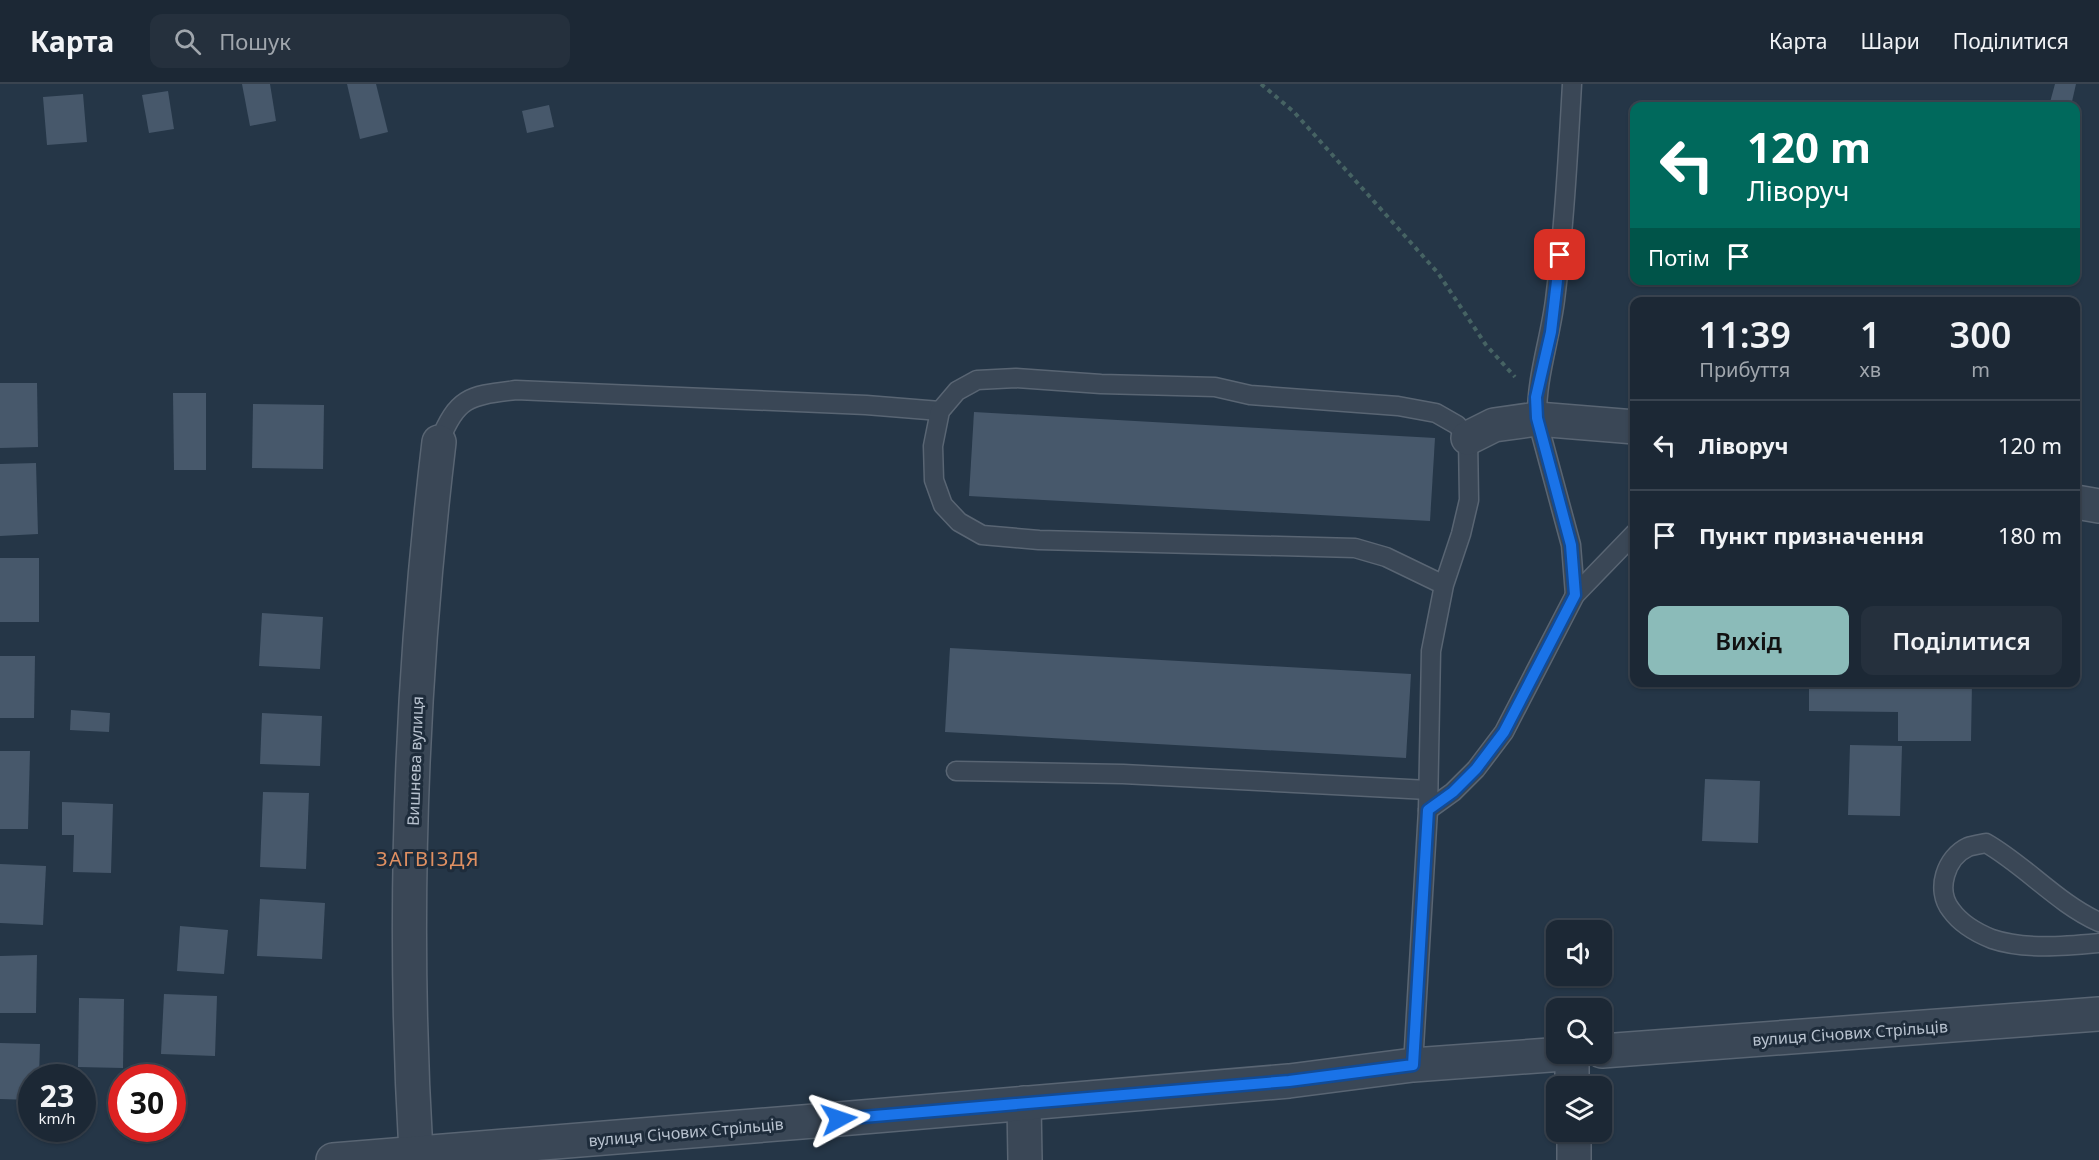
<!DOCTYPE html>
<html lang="uk">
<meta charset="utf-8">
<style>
body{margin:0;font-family:"Noto Sans",sans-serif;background:#25303d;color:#f1f3f6;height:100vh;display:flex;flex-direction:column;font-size:22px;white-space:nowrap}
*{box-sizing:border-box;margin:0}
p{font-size:20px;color:#a0a6ad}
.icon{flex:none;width:33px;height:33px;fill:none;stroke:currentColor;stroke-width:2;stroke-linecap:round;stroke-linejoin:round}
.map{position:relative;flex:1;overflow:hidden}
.details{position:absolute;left:1630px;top:213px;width:450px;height:390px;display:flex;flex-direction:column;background:#1c2835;border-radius:12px;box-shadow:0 2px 4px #0004,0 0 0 2px #3a4450}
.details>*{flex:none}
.hud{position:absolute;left:1630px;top:18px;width:450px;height:183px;border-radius:12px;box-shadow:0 2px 4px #0004,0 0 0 2px #3a4450;background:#00695c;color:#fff;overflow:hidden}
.controls{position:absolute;left:1546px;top:836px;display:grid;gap:12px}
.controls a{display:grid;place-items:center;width:66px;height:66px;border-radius:12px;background:#1c2835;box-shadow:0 2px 4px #0004,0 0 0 2px #3a4450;font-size:30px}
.speed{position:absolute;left:18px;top:980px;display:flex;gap:12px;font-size:30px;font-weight:700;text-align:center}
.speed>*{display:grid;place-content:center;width:78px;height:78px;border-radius:50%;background:#1c2835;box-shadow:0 2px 4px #0004,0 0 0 2px #3a4450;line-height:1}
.speed small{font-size:15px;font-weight:400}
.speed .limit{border:9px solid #d22;background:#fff;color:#111}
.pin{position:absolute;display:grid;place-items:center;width:51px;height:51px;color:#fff;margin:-26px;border-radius:12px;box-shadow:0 3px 9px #0006}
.me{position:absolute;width:66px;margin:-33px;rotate:85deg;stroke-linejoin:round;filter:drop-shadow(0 0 4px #0008)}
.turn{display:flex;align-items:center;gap:21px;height:126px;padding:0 18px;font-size:27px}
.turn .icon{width:78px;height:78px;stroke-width:2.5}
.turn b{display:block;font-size:42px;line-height:51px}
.then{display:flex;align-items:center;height:57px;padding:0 18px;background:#0003;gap:12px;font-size:22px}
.eta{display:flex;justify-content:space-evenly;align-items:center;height:102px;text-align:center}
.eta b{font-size:36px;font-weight:600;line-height:42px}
.cta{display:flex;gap:12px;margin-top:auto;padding:12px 18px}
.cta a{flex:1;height:69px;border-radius:12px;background:#8bbbb9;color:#111;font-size:24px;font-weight:600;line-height:69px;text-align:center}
.cta a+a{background:#25303d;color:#f1f3f6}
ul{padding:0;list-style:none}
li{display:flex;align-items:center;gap:18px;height:90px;padding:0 18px;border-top:2px solid #3a4450}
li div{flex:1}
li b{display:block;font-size:22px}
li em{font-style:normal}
header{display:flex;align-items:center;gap:36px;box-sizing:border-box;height:84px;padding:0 30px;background:#1c2835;border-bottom:2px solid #3a4450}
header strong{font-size:28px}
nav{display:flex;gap:33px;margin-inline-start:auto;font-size:21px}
.search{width:420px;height:54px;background:#25303d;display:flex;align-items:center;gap:15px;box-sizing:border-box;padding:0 21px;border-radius:12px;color:#a0a6ad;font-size:22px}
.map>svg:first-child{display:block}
.building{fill:#47586b}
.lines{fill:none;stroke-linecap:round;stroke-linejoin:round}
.lane-casing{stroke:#596573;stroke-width:21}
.street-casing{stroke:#596573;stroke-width:36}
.path{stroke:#466363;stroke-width:4;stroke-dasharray:4.5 4.5;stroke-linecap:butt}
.lane{stroke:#3a4756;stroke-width:18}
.street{stroke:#3a4756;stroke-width:33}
.route-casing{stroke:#114b97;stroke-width:15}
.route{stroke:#1a73e8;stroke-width:10}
.labels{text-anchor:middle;stroke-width:6;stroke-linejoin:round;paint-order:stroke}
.street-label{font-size:16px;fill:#b8c2cf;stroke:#1e2c3b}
.quarter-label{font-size:20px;letter-spacing:1.5px;fill:#e09062;stroke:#1e2c3b}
</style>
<header>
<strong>Карта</strong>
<div class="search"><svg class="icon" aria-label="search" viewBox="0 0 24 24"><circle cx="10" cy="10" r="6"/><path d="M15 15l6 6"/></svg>Пошук</div>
<nav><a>Карта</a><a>Шари</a><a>Поділитися</a></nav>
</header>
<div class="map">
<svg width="2099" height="1076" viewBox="0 0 2099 1076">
<rect width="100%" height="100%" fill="#253647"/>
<!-- building -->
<g class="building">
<path d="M242,0H270L276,37L250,42Z"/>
<path d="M347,0H376L388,48L360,55Z"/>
<path d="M2055,0H2076L2071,22H2049Z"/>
<path d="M168,7L174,45L149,49L142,11Z"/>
<path d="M83,10L87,58L47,61L43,13Z"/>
<path d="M549,21L554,43L527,49L522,27Z"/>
<path d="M0,299H37L38,363L0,364Z"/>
<path d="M173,309H206V386H174Z"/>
<path d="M253,320L324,321L323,385L252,384Z"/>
<path d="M974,328L1435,354L1430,437L969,412Z"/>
<path d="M36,379L38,450L0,452V380Z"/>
<rect x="0" y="474" width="39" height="64"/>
<path d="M262,529L323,533L320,585L259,582Z"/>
<path d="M950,564L1411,590L1406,674L945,648Z"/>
<path d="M0,572H35L34,634H0Z"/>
<path d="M1809,598H1972L1971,657H1898V628L1809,627Z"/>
<path d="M71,626L110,629L109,648L70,646Z"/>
<path d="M262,629L322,632L320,682L260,680Z"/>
<path d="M1850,661L1902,662L1900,732L1848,731Z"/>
<path d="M0,667H30L28,745H0Z"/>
<path d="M1705,695L1760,697L1758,759L1702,757Z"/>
<path d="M263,708L309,709L306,785L260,783Z"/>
<path d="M62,718L113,720L111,789L73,788L74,751H62Z"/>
<path d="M0,780L46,782L43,841L0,839Z"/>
<path d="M260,815L325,819L322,875L257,872Z"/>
<path d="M180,842L228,846L224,890L177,887Z"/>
<path d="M37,871L36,929H0V872Z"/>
<path d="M164,910L217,912L215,972L161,970Z"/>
<path d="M79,914L124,915L123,984L78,983Z"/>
<path d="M0,959L40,960L39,993H32V1016L0,1015Z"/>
</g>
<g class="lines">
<defs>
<g id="lane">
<path d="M1572,0C1568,72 1564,145 1555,216C1550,256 1536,294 1537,335L1571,461L1575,511"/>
<path d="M439,358C458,312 469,312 516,306L866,321L940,327"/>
<path d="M956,687L1123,690L1428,706"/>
<path d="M1428,726L1453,708L1476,685L1504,648L1575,511L1635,449"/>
<path d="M2099,838C2057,819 2026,782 1986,759C1981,760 1973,761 1968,763C1946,773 1935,806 1951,826C1961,840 1977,849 1992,855C2024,866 2066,862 2099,859"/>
<path d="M1413,981L1428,726L1431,567L1444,501L1461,450L1469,416L1468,354L1457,341L1436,329L1398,322L1250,311L1215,303L1101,300L1016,294L977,296L957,307L940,327L933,362L934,396L943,421L959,438L982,451L1039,456L1355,464L1386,473L1444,501"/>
</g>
<g id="street">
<path d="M1468,354L1494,341L1537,335L1635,343"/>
<path d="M2076,418L2099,422"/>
<path d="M1602,967L2099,930"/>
<path d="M1572,969V1002"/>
<path d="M1024,1019L1025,1076"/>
<path d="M1574,1047V1076"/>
<path d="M416,1069C402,832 411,593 439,358"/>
<path d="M333,1076L839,1035L1289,997L1413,981L1577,969"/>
</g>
</defs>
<!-- lane casing -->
<use href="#lane" class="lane-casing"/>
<!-- street casing -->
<use href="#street" class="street-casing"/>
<!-- path -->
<path class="path" d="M1261,0L1294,28L1438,189L1486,261L1515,293"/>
<!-- lane -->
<use href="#lane" class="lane"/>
<!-- street -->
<use href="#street" class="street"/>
</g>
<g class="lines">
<defs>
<path id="route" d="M839,1035L1289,997L1413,981L1428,726L1453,708L1476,685L1504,648L1575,511L1571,461L1537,334L1536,313L1551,248L1560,171"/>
</defs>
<!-- route casing -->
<use href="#route" class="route-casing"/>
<!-- route -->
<use href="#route" class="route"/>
</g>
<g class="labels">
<!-- street labels -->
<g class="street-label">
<text transform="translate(415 677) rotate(-88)" y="6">Вишнева вулиця</text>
<text transform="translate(1850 949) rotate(-4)" y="6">вулиця Січових Стрільців</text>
<text transform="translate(686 1048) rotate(-5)" y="6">вулиця Січових Стрільців</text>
</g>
<!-- quarter labels -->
<g class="quarter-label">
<text x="428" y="782">ЗАГВІЗДЯ</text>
</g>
</g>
</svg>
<div class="controls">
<a><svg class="icon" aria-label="sound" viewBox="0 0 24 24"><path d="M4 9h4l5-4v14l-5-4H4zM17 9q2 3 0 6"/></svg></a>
<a><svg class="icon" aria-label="search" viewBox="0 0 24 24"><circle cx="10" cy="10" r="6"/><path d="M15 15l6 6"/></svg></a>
<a><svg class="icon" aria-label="layers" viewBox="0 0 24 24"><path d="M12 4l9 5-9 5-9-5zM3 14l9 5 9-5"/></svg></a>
</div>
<div class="speed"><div>23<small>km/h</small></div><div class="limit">30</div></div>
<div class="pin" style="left:1560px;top:171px;background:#d93025"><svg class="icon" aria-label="arrive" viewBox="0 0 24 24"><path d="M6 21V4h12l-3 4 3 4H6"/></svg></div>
<svg class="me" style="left:839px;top:1035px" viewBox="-20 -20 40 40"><path d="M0-17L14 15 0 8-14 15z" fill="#1a73e8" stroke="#fff" stroke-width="4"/></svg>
<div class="hud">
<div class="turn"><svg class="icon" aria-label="left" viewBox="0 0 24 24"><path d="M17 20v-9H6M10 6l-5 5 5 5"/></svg><div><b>120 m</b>Ліворуч</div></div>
<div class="then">Потім<svg class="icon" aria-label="arrive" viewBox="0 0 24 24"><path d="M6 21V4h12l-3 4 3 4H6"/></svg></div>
</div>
<section class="details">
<div class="eta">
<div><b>11:39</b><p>Прибуття</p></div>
<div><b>1</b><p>хв</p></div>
<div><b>300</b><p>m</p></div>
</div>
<ul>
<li><svg class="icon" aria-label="left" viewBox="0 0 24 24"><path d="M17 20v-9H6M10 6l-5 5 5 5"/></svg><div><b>Ліворуч</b></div><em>120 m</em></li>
<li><svg class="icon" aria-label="arrive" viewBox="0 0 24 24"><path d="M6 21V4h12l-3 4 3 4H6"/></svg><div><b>Пункт призначення</b></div><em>180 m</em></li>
</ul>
<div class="cta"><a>Вихід</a><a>Поділитися</a></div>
</section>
</div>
